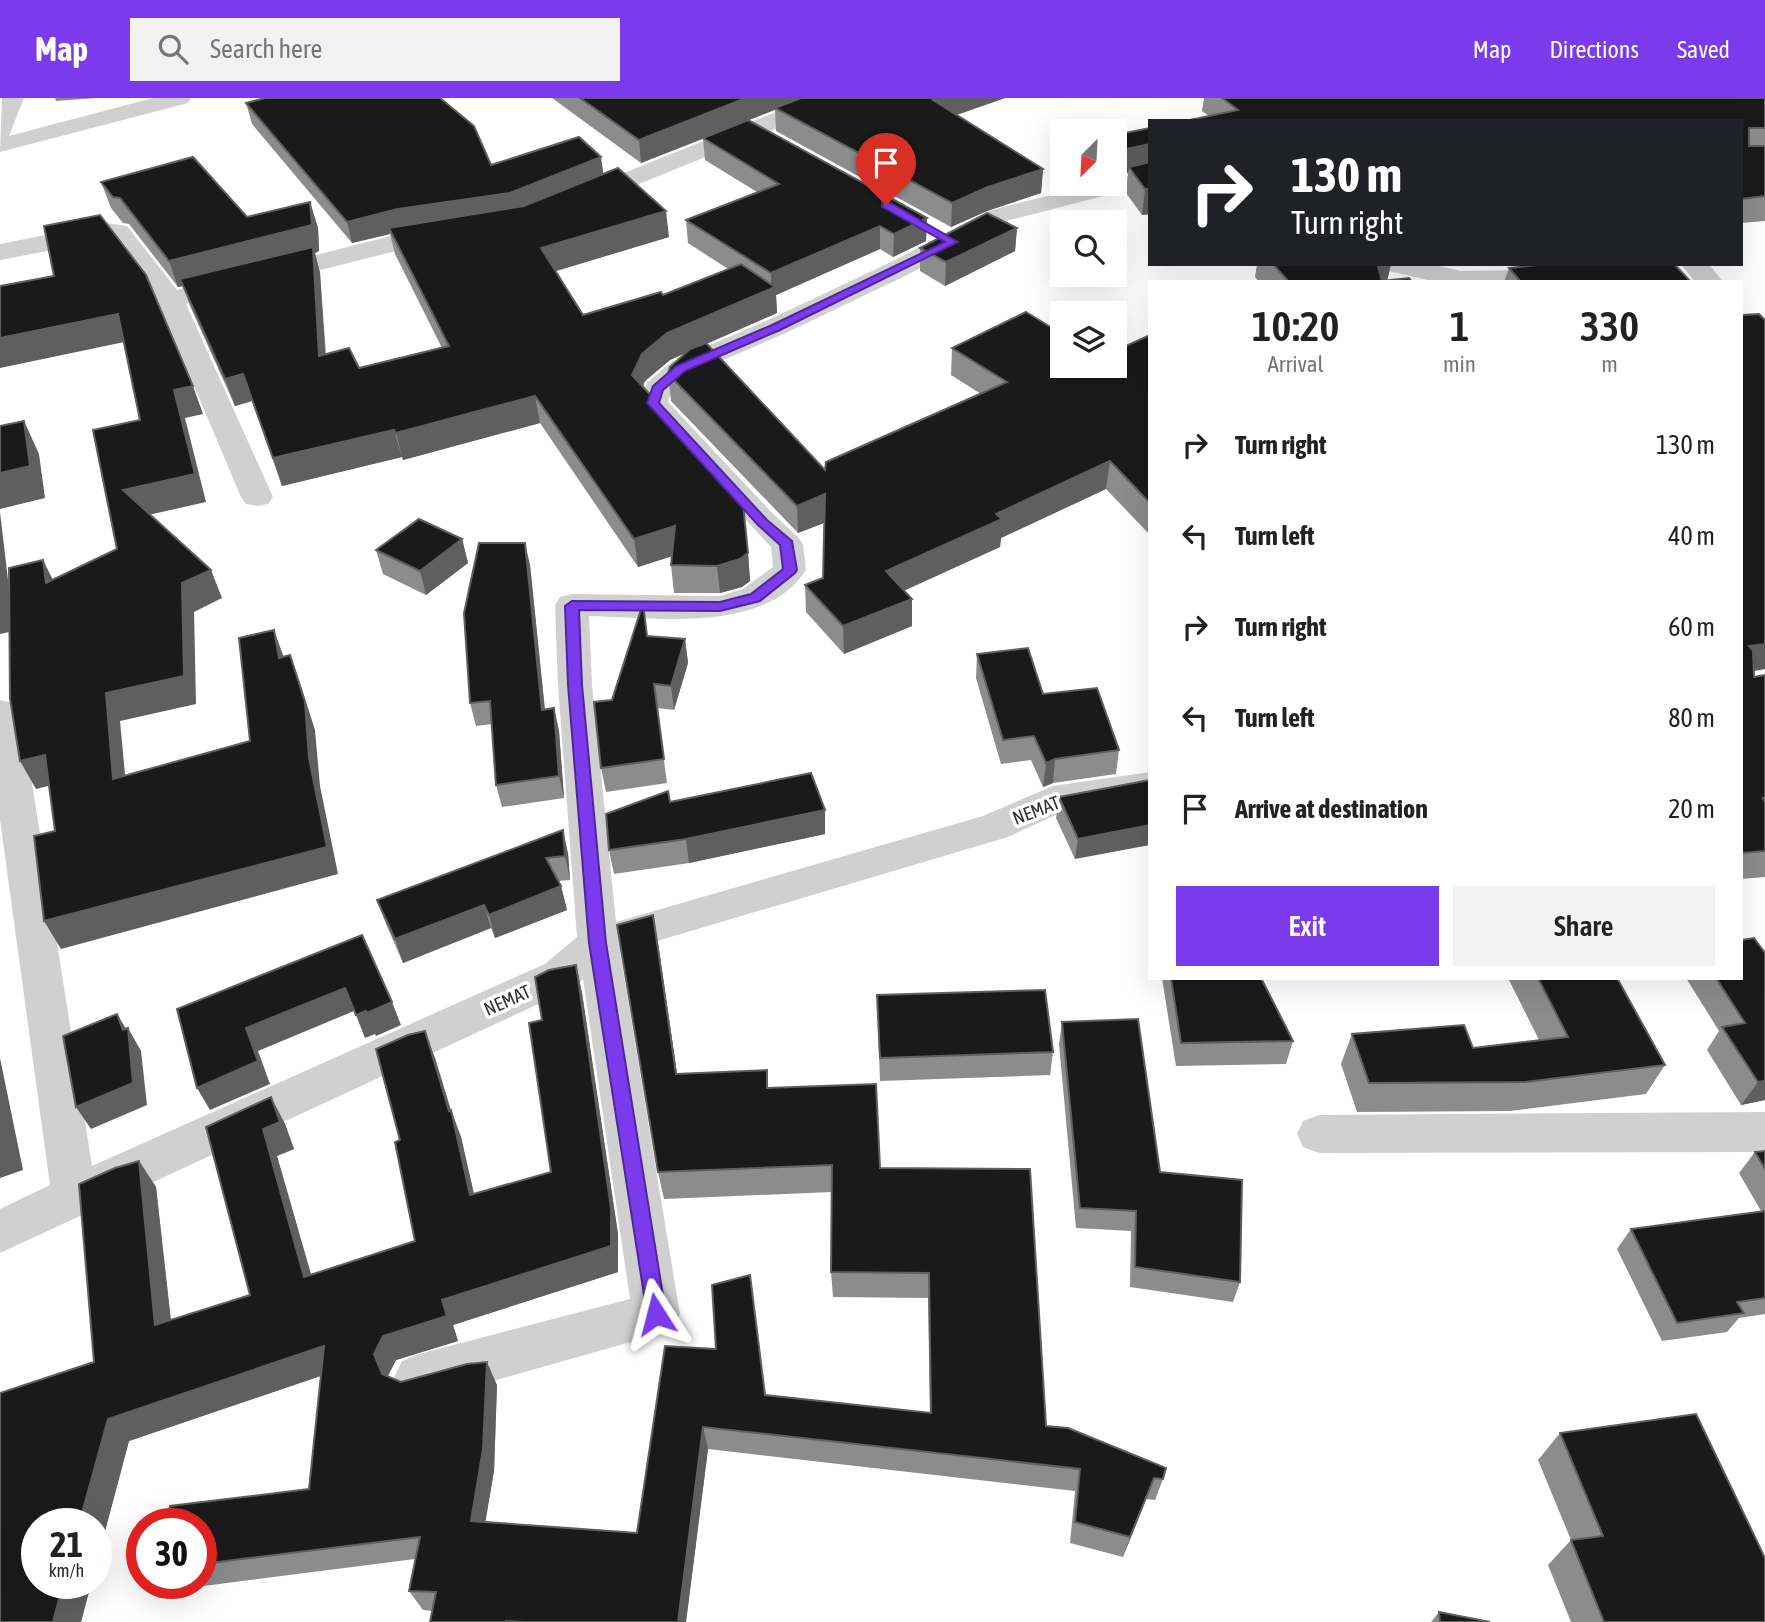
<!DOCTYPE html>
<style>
body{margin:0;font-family:"Asap Condensed",sans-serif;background:#f2f2f2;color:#222;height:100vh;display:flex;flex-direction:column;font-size:26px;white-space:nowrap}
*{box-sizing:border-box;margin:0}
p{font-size:23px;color:#767676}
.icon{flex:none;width:38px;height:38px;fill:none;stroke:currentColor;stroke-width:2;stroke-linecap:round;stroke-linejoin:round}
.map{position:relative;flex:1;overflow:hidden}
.side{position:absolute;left:1148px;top:182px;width:595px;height:700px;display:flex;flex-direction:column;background:#fff;border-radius:0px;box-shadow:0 7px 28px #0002}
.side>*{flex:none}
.banner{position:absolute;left:1148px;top:21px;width:595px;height:147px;border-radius:0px;box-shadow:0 7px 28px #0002;background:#202124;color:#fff;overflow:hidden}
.needle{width:46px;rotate:204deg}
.fabs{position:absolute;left:1050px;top:21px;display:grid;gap:14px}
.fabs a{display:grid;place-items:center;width:77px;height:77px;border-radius:0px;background:#fff;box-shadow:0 7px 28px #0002;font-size:35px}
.speed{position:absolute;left:21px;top:1410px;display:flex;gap:14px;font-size:35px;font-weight:700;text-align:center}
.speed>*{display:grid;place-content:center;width:91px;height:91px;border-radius:50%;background:#fff;box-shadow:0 7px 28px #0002;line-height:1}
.speed small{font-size:18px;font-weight:400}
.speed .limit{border:10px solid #d22;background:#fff;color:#111}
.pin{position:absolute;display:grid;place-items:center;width:60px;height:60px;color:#fff;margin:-72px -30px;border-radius:50% 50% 50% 0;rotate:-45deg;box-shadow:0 0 7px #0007}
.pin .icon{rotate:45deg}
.me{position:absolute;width:77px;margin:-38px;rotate:351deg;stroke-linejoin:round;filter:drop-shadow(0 0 5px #0008)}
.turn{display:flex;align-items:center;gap:24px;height:147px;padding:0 28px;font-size:32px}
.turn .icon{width:91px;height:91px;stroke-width:2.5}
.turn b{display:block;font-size:49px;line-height:60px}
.eta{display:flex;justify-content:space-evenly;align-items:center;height:119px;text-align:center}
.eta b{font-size:42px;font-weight:600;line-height:49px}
.primary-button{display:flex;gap:14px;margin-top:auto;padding:14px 28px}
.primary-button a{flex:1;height:80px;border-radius:0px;background:#7c3aed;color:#fff;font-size:28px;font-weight:600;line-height:80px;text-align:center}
.primary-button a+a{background:#f2f2f2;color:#222}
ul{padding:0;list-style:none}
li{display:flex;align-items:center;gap:21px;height:91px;padding:0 28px}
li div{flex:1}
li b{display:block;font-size:26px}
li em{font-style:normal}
header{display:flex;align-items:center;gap:42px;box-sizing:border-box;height:98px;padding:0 35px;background:#7c3aed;color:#fff}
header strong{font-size:33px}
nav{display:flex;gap:38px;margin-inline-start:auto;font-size:24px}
.search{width:490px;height:63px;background:#f2f2f2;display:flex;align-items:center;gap:18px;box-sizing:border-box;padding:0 24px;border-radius:0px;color:#767676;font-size:26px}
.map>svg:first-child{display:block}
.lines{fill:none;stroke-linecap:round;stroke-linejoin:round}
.street{fill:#d0d0d0;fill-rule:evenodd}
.wall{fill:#8c8c8c}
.shaded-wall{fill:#5f5f5f}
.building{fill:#1a1a1a;stroke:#5f5f5f;stroke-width:2}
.route{fill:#7c3aed;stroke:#51269a;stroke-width:2}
.labels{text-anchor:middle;stroke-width:7;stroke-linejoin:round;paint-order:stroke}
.street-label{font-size:19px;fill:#333;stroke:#fff}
</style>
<header>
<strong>Map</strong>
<div class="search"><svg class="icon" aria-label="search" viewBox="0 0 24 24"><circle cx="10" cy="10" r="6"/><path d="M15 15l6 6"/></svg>Search here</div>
<nav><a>Map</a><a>Directions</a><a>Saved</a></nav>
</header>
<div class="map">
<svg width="1765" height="1524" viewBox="0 0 1765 1524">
<rect width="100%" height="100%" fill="#fff"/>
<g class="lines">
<!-- street -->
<g class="street">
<path d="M2,0H24L9,38L153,0H191L188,5L0,54Z"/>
<path d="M811,0H842L839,5L592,105L583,107L574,105L571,100L574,95Z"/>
<path d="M1150,72V86L1006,123L909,176L786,235L691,276L671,294L668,304L774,417L798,439L803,446L806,472C764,537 655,519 589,518L592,587L616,824L983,718L1053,688L1150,674V700L1060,715L1008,739L620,854L680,1216L673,1232L419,1304L402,1297L394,1280L402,1263L419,1256L630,1201L583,881L573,890L0,1155V1111L50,1087L0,722V602L13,605L22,621L92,1068L545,866L577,839L558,587L555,507L560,499L572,496L720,498L743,491L773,469L771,449L638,305L647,285L671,264L766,223L891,164L988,113L1094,86H1115V81Z"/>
<path d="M106,125L127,128L177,192L403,135L444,129L453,132L457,137L453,142L404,151L186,206L273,399L268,406L257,408L246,406L241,399L158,203L111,141L0,162V146Z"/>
<path d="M1380,166H1430L1461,173L1524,172L1543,166H1584L1580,172L1541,184H1437L1384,172Z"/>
<path d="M1681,166H1709L1723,184H1695Z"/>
<path d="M1765,1014V1052L1750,1054L1319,1055L1303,1049L1297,1036L1303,1023L1319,1017Z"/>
</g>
</g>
<!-- wall -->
<g class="wall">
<path d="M55,0H97L56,3Z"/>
<path d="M552,0H1005L957,17L1043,71L1041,95L987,113L951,129L776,33L775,12L749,22L927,120L926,143L893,159L880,151L776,197L777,215L707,245L825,372L981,296L951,277L952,250L1115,268L1150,237V437L1106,391L1001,440L1000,449L904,492L912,528L844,556L806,514L805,487L823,480L824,425L798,435L671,303L668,276L686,254L670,262L645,283L643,289L748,455L750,483L742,489L720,495H674L671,467L672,458L638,469L540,325L403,362L402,359L282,388L252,303L235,308L190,208L183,188L178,189L129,126L123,125L111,110L101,84L247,119L310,104L318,130L319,153L315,155L320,175L326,256L359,270L442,250L395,156L390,136L352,145L252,26L246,5L491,67L604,76L669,139L556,173L583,217L663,197L728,171L688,145L686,122L757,94L705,62L703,41L641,65Z"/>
<path d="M1204,0H1765V123L1741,125V23L1209,18L1202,13Z"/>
<path d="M1150,30V116L1142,117L1126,95L1128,75L1115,78V37Z"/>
<path d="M1017,130L1015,153L945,188L920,173V150Z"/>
<path d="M1257,166H1391L1387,182L1412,184H1259L1255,179Z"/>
<path d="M1509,170L1691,184H1504Z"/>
<path d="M1741,217L1765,222V571L1754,573V579L1765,577V779L1741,781Z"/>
<path d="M462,441L468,465L426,497L383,476L376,452Z"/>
<path d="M530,467L545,611L554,610L559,633L564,700L502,709L496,687L492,626L476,628L470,605Z"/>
<path d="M648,538L685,541L688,565L674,612L657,610L667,685L606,694L601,670L612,602Z"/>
<path d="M977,556L1043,596L1119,652L1116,676L1053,685L1043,689L1031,662L1001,666L976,580Z"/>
<path d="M1150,682L1075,761L1056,720L1059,699Z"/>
<path d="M670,704L825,736L689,765L614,776L609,752Z"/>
<path d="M563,732L568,756L570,782L559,783L561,788L567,812L495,840L491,830L403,865L386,826L377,802Z"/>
<path d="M658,845L677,976L769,990L880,1070L1046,1328L1163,1381L1155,1402L1146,1401L1123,1459L1070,1445L1075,1393L708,1351L686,1524H430L433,1513L423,1512L409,1493L415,1461L180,1491L175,1486H201V1426L309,1391L321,1278L129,1343L96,1467V1426L91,1486L81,1524H0L94,1264L139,1063L156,1089L171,1222L250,1197L271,999L285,1026L294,1051L277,1058L311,1177L415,1143L400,1042L435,960L451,1012L461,1039L474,1096L551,1074L542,922L576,867L582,895L618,1136V1174L453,1227L458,1243L396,1262L387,1278L401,1284L497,1287L494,1373L485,1424L637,1435L665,1248L765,1297L930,1315L928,1200L833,1199L831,1174L832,1094L664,1101L658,1074Z"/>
<path d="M1162,880H1261L1293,943L1286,966L1176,968Z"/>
<path d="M1508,880H1617L1665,967L1646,996L1510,1013L1357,1014L1341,966L1352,936L1473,950L1539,942Z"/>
<path d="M1686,880H1741L1765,1002L1741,1007L1707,952L1719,933Z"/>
<path d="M877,897L1053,954L1050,977L880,983Z"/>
<path d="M1062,924L1160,1074L1240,1184L1233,1204L1130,1189L1131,1133L1076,1130L1059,946Z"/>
<path d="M1765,1053V1216L1739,1220L1727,1234L1662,1243L1617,1151L1631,1131L1761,1113L1739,1075L1755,1054Z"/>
<path d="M1560,1335L1765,1524H1571L1548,1467L1571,1442L1538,1362Z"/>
<path d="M1439,1514L1490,1524H1431Z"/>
</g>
<!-- shaded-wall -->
<g class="shaded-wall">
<path d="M746,0H804L641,65L639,42Z"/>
<path d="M939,0H1005L933,25V2Z"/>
<path d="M1150,46V70L1129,69L1128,75L1115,78L1117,53Z"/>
<path d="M601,59L604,80L513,116L389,130L390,136L352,145L347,124Z"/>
<path d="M1043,71L1041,95L987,113L951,129L952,105L988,89Z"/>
<path d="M1145,91H1150V116L1142,117Z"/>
<path d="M310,104L318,130L319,153L315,155L320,175L327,284L180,181L183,188L178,189L169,163Z"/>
<path d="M666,113L669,139L546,176L541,150Z"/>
<path d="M927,120L926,143L893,159L894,136Z"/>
<path d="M880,128V151L776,197L777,215L670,262L645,283L636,304L632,277L642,256L667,235L771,190V175Z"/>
<path d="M1017,130L1015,153L945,188L946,164Z"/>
<path d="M1385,166H1391L1387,184H1375L1378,168Z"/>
<path d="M118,216L129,243L0,270V240Z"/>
<path d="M243,276L252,303L235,308L225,281Z"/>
<path d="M193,288L203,316L185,320L206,404L135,420L123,392L174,292Z"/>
<path d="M535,298L540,325L403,362L396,335Z"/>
<path d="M24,323L39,356L45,400L0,411V375Z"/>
<path d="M394,332L402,359L282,388L273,360Z"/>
<path d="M1110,363L1106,391L1001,440L1000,449L886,501V473L996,416Z"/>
<path d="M825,396L826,424L798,435L797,408Z"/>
<path d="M0,414L14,533L0,536Z"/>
<path d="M675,428L679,456L638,469L634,441Z"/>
<path d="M462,441L468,465L426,497L420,473Z"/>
<path d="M525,445L530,467L547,634L542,612Z"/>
<path d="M748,455L750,483L742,489L720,495L717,468Z"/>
<path d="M43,462L57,490L46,485Z"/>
<path d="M211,472L222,500L194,514L196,606L120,623L128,709L113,681L106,595L182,485Z"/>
<path d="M912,501V528L844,556L843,528Z"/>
<path d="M274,532L284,560H279Z"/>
<path d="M685,541L688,565L674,612L671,588Z"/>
<path d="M1765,546V571L1741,575L1749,548Z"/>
<path d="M290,557L300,585L315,632L320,688L338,776L61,851L44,823L309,660Z"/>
<path d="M554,610L559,633L564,700L559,678Z"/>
<path d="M45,657L60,685L36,691L20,663Z"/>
<path d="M1055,661L1053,685L1043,689L1046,665Z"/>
<path d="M825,712V736L689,765L686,741Z"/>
<path d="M1150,727V747L1075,761L1078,741Z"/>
<path d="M563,732L568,756L570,782L565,758Z"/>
<path d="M561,788L567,812L495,840L489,817Z"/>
<path d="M484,807L491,830L403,865L395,841Z"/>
<path d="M653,817L658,845L681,1003L676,976Z"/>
<path d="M576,867L582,895L618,1136V1174L453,1227L458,1243L396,1262L387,1280L382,1276L374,1256L383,1238L442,1202L611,1148Z"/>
<path d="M345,890L354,913L258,953L270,986L210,1012L197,990L246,930Z"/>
<path d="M392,904L401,927L376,938L375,936L365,940L356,917Z"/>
<path d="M117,916L128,934V930L141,953L147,1007L91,1031L76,1009L123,932Z"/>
<path d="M425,933L435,960L453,1020L451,1012L461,1039L480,1123L470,1097L449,1013Z"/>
<path d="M0,960L23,1072L0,1080Z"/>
<path d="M1765,983V1002L1741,1007L1758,984Z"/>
<path d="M271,999L285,1026L294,1051L277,1058L319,1204L304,1179L263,1031Z"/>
<path d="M139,1063L156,1089L174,1252L155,1227Z"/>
<path d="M324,1248L338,1272L129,1343L96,1467V1426H79L108,1321Z"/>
<path d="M487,1264L497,1287L494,1373L482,1444L471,1423Z"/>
<path d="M703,1329L708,1351L686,1524H678Z"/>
<path d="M1154,1380L1146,1401L1123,1459L1130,1439Z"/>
<path d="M63,1486H91L81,1524H53Z"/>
</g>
<!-- building -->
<g class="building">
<path d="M265,0H440L474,28L491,67L579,39L601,59L510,95L398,111L347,124L246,5Z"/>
<path d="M580,0H746L639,42Z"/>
<path d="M801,0H939L933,2L1043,71L988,89L952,105L775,10Z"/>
<path d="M1222,0H1765V30H1749V48H1765V98L1741,101V23H1185L1238,12Z"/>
<path d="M748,22L927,120L894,136L880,128L771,175L686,122L779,86L703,40Z"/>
<path d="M1150,30V46L1117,53L1115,50V37Z"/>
<path d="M193,59L247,119L310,104L312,127L169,163L120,100L113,99L101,84Z"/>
<path d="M1150,64V91H1145L1129,69Z"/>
<path d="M618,70L666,113L541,150L583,217L661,194L663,197L741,166L775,189L667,235L642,256L632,277L742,396L748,455L740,461L717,468L671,467L675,428L634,441L535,298L396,335L394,332L273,360L243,276L225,281L180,181L313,149L319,258L349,250L359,270L449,248L389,130L524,108Z"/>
<path d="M987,115L1017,130L946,164L920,150Z"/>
<path d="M100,117L146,177L193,288L174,292L195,376L123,392L211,472L182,485L184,578L106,595L113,681L250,643L239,540L274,532L279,560L290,557L305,604L309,660L327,749L44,823L34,738L55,733L45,657L20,663L10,601L9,470L43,462L46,485L117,451L93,332L140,322L118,216L0,240V188L54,178L44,128Z"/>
<path d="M1273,166H1385L1378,168L1382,183L1409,180L1412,184H1289Z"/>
<path d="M1546,166H1674L1691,184H1521L1509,170Z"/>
<path d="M1026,214L1062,236V268H1115V253L1150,237V405L1110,363L996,416L1002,421L886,473L912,501L843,528L805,487L823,480L825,396L797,408L668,276L670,269L690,251L706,245L825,372L826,364L1007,284L952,250Z"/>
<path d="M1759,216L1765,222V546L1749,548L1753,553L1754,579L1765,577V700H1763L1765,704V753L1741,755V217Z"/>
<path d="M24,323L30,368L0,375V328Z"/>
<path d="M419,421L462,441L420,473L376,452Z"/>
<path d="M479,445H525L542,612L554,610L559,678L496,687L490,603L470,605L464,515Z"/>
<path d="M643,505L647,538L685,541L671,588L654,586L664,661L601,670L594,604L612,602Z"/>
<path d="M1028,550L1043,596L1097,590L1119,652L1055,661L1046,665L1034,638L1003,642L977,556Z"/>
<path d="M811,675L825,712L686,741L609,752L606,716L668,693L670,704Z"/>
<path d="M1150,682V727L1078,741L1059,699Z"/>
<path d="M563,732L565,758L546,760L561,788L489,817L484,807L395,841L377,802Z"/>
<path d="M653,817L676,976L767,972V990L876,986L880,1070L1030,1071L1046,1328L1068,1330L1166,1370L1163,1381L1154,1380L1130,1439L1075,1424L1080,1371L703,1329L678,1524H524L506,1523V1524H430L436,1494L409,1493L420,1439L201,1466V1426H167L170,1408L309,1391L324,1248L108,1321L79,1426H37V1486H63L53,1524H0V1295L94,1264L79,1086L115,1070L139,1063L155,1227L250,1197L206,1029L271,999L280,1024L263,1031L304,1179L415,1143L395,1044L400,1042L376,951L408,937L425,933L449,1013L451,1012L470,1097L551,1074L529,925L542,922L535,879L549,872L576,867L611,1110V1148L442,1202L447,1218L383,1238L374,1256L382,1276L401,1284L467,1266L487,1264L483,1351L471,1423L637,1435L665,1248L716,1251L712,1187L750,1177L765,1297L931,1315L929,1175L831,1174L832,1067L658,1074L617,827Z"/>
<path d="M362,837L392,904L367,915L366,913L356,917L345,890L246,930L258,963L197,990L177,911Z"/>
<path d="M1754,840L1765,855V983L1758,984L1722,929L1745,925L1716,880H1741V842Z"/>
<path d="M1171,880H1261L1293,943L1181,945Z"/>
<path d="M1538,880H1617L1665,967L1525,984L1369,985L1352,936L1464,927L1473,950L1568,939Z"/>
<path d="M1045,892L1053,954L880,960L877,897Z"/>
<path d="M117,916L123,932L128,930L133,985L76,1009L63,938Z"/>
<path d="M1138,921L1160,1074L1242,1082L1240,1184L1135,1169L1136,1113L1080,1110L1062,924Z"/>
<path d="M1765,1053V1071L1755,1054Z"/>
<path d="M1765,1113V1200L1737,1204L1744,1215L1677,1225L1631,1131Z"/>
<path d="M1696,1316L1765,1460V1524H1604L1571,1442L1603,1438L1560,1335Z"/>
<path d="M1439,1514L1490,1524H1440Z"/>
</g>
<!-- route -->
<path class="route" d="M882,104H889L958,144L780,232L685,273L663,292L659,305L767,422L792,443L797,472L795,475L760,503L720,513L579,512L582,587L606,845L666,1216L663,1223L656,1225L649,1223L647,1216L589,845L568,587L565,508L572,503L720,504L751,496L783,471L780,447L758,427L647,305L653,288L676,268L772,227L945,144L882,109Z"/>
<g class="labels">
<!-- street labels -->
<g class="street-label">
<text transform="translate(1036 712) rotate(-21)" y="7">NEMAT</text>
<text transform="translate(507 902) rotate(-24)" y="7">NEMAT</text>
</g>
</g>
</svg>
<div class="fabs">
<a><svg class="needle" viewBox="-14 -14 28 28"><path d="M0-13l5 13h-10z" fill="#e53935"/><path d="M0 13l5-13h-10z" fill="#767676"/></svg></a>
<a><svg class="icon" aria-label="search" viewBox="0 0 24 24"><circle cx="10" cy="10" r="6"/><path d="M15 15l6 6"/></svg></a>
<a><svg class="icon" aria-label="layers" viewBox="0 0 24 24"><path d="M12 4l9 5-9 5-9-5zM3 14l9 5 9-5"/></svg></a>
</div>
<div class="speed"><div>21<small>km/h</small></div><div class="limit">30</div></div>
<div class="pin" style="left:886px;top:107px;background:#d93025"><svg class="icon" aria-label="arrive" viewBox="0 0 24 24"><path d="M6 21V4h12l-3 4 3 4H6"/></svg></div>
<svg class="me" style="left:656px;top:1216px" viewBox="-20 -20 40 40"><path d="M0-17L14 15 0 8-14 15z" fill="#7c3aed" stroke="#fff" stroke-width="4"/></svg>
<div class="banner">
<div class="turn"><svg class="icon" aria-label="right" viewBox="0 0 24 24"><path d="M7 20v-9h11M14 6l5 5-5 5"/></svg><div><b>130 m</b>Turn right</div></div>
</div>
<section class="side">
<div class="eta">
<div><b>10:20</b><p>Arrival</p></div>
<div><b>1</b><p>min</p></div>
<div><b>330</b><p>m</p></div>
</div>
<ul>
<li><svg class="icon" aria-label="right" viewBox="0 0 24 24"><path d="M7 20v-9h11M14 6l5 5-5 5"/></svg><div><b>Turn right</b></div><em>130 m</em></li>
<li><svg class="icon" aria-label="left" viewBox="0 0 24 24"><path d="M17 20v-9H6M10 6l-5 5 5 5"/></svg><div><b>Turn left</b></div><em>40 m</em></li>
<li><svg class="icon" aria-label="right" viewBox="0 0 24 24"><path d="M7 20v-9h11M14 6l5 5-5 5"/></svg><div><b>Turn right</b></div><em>60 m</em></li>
<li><svg class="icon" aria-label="left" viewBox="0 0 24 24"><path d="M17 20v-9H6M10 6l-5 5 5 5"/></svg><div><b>Turn left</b></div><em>80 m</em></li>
<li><svg class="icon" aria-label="arrive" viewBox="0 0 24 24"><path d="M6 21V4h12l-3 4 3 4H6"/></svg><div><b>Arrive at destination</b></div><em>20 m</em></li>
</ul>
<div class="primary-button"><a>Exit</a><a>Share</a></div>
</section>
</div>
